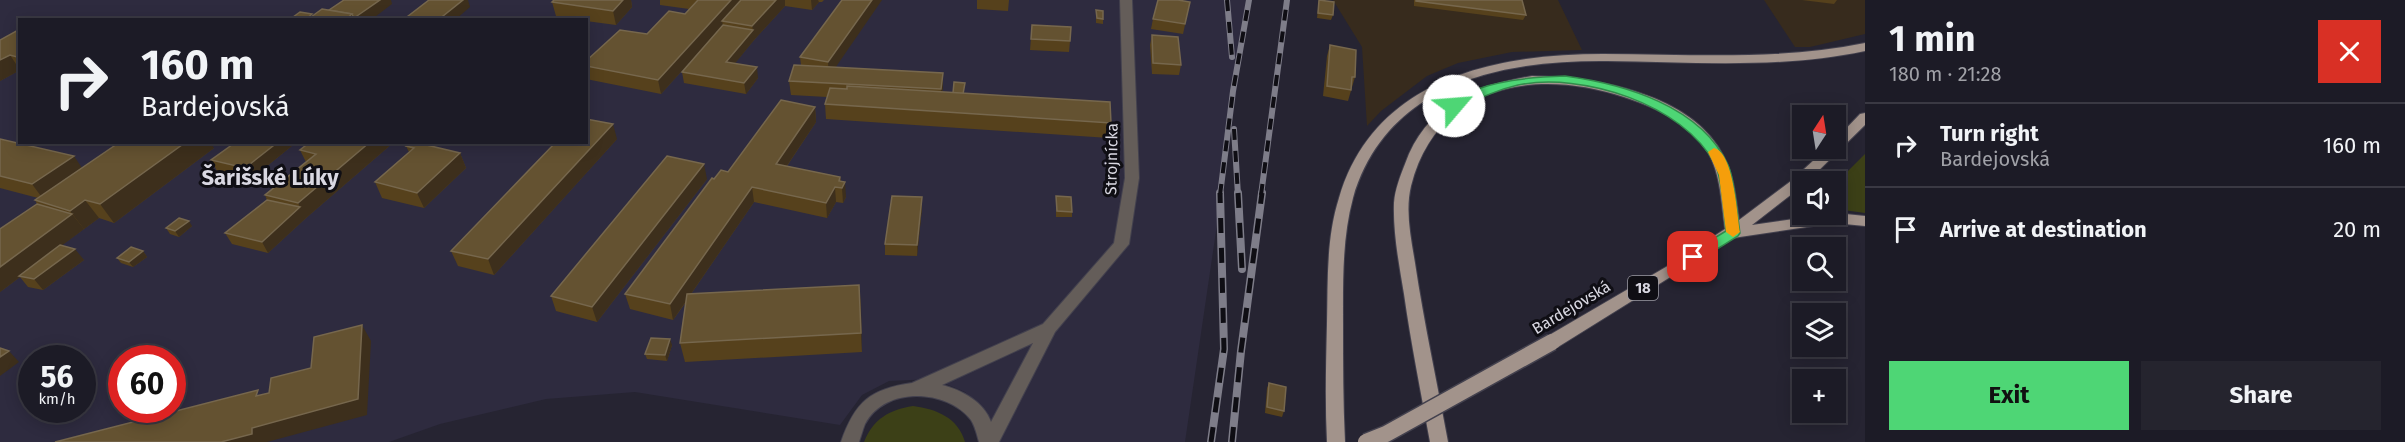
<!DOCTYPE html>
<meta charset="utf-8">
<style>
body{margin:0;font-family:"Fira Sans",sans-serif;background:#25242e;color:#f1f3f6;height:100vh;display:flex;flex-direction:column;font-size:22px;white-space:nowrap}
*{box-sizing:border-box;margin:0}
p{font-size:20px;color:#a0a1a7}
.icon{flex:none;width:33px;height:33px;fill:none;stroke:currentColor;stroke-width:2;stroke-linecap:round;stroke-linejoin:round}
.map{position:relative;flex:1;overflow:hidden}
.details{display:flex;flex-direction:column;background:#1c1b26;width:540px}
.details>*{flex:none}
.banner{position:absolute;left:18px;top:18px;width:570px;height:126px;border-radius:0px;box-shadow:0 3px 15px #0003,0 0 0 2px #3a3943;background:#1c1b26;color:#f1f3f6;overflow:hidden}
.needle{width:39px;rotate:12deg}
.fabs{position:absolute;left:1792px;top:105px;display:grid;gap:12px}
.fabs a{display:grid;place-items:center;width:54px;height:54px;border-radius:0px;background:#1c1b26;box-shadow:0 3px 15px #0003,0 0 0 2px #3a3943;font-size:30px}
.speed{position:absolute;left:18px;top:345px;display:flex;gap:12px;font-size:30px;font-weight:700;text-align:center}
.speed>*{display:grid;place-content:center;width:78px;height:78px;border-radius:50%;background:#1c1b26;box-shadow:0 3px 15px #0003,0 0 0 2px #3a3943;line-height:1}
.speed small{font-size:15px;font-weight:400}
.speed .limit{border:9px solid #d22;background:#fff;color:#111}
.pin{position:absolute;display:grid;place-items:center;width:51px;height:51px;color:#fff;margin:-26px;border-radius:12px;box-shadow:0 3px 9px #0006}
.me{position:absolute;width:66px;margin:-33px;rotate:63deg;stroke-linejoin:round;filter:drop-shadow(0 0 4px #0008)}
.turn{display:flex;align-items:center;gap:21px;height:126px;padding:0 24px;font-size:27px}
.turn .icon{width:78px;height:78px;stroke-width:2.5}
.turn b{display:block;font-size:42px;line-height:51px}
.round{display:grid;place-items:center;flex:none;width:63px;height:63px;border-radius:0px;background:#25242e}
.headline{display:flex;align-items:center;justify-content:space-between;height:102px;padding:0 24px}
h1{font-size:36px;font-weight:700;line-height:45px}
.action{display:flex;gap:12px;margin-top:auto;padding:12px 24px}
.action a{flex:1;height:69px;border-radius:0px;background:#4ed675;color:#111;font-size:24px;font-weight:700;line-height:69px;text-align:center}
.action a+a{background:#25242e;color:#f1f3f6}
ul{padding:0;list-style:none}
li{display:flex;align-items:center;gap:18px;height:84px;padding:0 24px;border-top:2px solid #3a3943}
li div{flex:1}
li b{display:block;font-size:22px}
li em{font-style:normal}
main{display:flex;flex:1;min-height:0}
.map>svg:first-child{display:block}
.commercial{fill:#372b1d}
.built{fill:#2e2b3f;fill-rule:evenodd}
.green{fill:#3c4017}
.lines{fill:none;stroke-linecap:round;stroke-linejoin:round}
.minor-casing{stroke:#43414e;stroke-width:2}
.major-casing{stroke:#43414e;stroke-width:2}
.minor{fill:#645d59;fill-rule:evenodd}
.major{fill:#a2938b;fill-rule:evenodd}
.rail-far1-casing{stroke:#7e7d89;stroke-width:6}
.rail-casing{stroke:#7e7d89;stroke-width:8}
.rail-far1{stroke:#0f0e14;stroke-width:4;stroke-dasharray:11;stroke-linecap:butt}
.rail{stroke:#0f0e14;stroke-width:5;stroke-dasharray:15;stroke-linecap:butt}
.major-bridge-casing{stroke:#43414e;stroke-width:19;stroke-linecap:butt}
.major-bridge{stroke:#a2938b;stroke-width:16}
.wall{fill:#56411c}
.shaded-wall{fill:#3d2f1c}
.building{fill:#645231;stroke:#76674d;stroke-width:1.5}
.route{fill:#4ed675;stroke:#338b4c;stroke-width:1.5}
.slow{fill:#f59e0b}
.labels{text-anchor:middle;stroke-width:6;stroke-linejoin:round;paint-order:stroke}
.shield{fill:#0f0e14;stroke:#9c9ba4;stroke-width:1.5}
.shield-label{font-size:15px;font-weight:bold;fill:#d9d8e2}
.street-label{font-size:16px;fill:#d9d8e2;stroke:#0f0e14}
.district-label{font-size:22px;font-weight:bold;fill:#d9d8e2;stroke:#0f0e14}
</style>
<main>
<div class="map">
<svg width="1865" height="442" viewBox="0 0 1865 442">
<rect width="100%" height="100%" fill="#262432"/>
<!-- commercial -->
<g class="commercial">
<path d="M1333,0H1558L1582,50L1512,52L1458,63L1427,76L1381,111L1367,126L1362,47Z"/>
<path d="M1764,0H1865V34L1810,47H1795Z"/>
</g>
<!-- built -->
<path class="built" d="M0,0H1250L1185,442H991L979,405L965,392L934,379L889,381L862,395L840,425L635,392L546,399L440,424L389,442H0ZM20,20H586V142H20ZM32,358H82V410H32ZM122,358H172V410H122Z"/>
<!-- green -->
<g class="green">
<path d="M1865,154V213L1836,209V183Z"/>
<path d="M913,406C937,409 958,418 965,442H864C873,419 889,410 913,406Z"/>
</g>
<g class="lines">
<defs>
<path id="minor" d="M1120,0H1132L1139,178L1129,244L1055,332L999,442H979C977,435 975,426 971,420C947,389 885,386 865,424C863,429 861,436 859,442H841C855,402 870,389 912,383L1043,324L1114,243L1125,178ZM1033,343L991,422C984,402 962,390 942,385Z"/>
<g id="major">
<path d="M1865,43V51C1780,69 1694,62 1607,61C1503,60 1387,82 1353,198C1342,239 1343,282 1343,324C1343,363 1343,403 1345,442H1327C1325,403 1326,364 1327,324C1328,282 1326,239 1339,198C1374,79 1494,54 1603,54C1691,54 1778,61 1865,43Z"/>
<path d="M1532,76C1595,77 1693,93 1724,157C1734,176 1736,199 1739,220L1791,181L1827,148H1836V139L1860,114L1865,113V125L1807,182H1803L1801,187L1752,225L1836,213L1865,216V226L1834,223L1733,238L1558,347L1552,348L1546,347L1544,342L1546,337L1671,264L1725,229C1721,201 1721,170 1704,146C1686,121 1652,106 1624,97C1535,68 1437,84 1411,186C1405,211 1411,238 1415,263C1424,323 1437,382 1448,442H1430C1421,393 1411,343 1404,294C1399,264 1393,233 1394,203C1395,189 1400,177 1405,164C1426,105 1475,86 1532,76Z"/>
</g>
</defs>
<!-- minor casing -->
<use href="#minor" class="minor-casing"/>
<!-- major casing -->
<use href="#major" class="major-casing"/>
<!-- minor -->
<use href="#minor" class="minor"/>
<!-- major -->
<use href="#major" class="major"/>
<defs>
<g id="rail-far1">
<path d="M1227,0L1232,57"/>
<path d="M1234,129L1238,195"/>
<path d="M1220,195L1233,91L1249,0"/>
<path d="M1261,195L1287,0"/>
</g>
<g id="rail">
<path d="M1238,193L1242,269"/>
<path d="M1211,442L1224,349L1220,193"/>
<path d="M1232,442L1241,351L1262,193"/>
</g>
</defs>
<!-- rail-far1 casing -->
<use href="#rail-far1" class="rail-far1-casing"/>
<!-- rail casing -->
<use href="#rail" class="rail-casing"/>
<!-- rail-far1 -->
<use href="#rail-far1" class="rail-far1"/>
<!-- rail -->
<use href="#rail" class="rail"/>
<defs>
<path id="major-bridge" d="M1366,442L1386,434L1552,342"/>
</defs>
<!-- major-bridge casing -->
<use href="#major-bridge" class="major-bridge-casing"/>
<!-- major-bridge -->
<use href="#major-bridge" class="major-bridge"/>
</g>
<!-- wall -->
<g class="wall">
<path d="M631,0L632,7L616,25L586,21V20H579L556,16L552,2Z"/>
<path d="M660,0H824L822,2H819L812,10L785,6L754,40L735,63L758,78L746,94L684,83L682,72L723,25L661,94L586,79V61L647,34L685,14L689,9L660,5Z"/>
<path d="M842,0L836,67L943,87L942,92L964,94L1111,123L1109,138L826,119L825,104L827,97L791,95L789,81L801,65L800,57Z"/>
<path d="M977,0H1009L1008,11L977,9Z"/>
<path d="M1319,0L1333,15L1331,20L1317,18Z"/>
<path d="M1414,0H1522L1526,15L1523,20L1414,6Z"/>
<path d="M1802,0H1837L1834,4Z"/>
<path d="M1190,2L1183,34L1151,29L1153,19Z"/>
<path d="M1096,10L1103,19V24L1096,23Z"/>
<path d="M1032,25L1070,41L1069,52L1030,50Z"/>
<path d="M20,29V70L0,81Z"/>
<path d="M1152,35L1181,65L1179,75L1152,74L1150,45Z"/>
<path d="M1330,45L1355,77L1348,101L1323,96L1327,56Z"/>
<path d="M815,107L816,122L787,166L840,177L841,181L846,197L843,203L836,202L827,218L754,202L691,294L859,285L862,352L685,362L680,343L686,302L673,320L630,309L625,294L714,179L728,172Z"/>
<path d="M0,139L82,168L214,148L114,223L99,218L62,245L84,260L43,290L28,287L20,277L0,292L37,204L35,200L38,198L0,188Z"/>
<path d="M617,139L494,275L458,266L451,251Z"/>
<path d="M236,142H292L293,145L251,179L217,171L211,160Z"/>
<path d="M310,142H394L306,218L268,253L232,244L225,233L267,200L265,195L306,162L300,150Z"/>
<path d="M406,146L460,153L466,168L424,208L382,198L375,182L409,152Z"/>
<path d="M707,179L597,322L556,311L551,296Z"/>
<path d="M1056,196L1072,212V217H1056Z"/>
<path d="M922,208L917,256L885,255V244Z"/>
<path d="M192,226L179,237L170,234L166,228Z"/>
<path d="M143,251L147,257L133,267L121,263L117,258Z"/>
<path d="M672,345L667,361L647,359L645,354Z"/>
<path d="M1269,383L1284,411L1282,417L1265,413L1267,388Z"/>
</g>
<!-- shaded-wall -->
<g class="shaded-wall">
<path d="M380,0H391L392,4L371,20H345L352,14Z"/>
<path d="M463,0H468L470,7L455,20H438Z"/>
<path d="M623,0H631L632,7L616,25L613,11Z"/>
<path d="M731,0H746L722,21L723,25L661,94L658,80Z"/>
<path d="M776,0H785V6L754,40L728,72L726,62L753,30L752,26Z"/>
<path d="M811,0H818L819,2L812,10Z"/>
<path d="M872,0H882L829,77L828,62Z"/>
<path d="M10,55L20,70L0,81V60Z"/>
<path d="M757,67L758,78L746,94L744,83Z"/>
<path d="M943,73V87L941,104V89Z"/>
<path d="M815,107L816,122L778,179L776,164Z"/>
<path d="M613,124L617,139L494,275L488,259Z"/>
<path d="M186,142H210L214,148L114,223L100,204Z"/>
<path d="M278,142H292L293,145L251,179L245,168Z"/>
<path d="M370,142H394L306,218L268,253L262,242L300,207L298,203Z"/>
<path d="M460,153L466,168L424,208L417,193Z"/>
<path d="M74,156L84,171L43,199L32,184Z"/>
<path d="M704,164L707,179L597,322L592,307Z"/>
<path d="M845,182L846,197L843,203L842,188Z"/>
<path d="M752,187L754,202L673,320L670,304Z"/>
<path d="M835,187L836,202L827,218L826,203Z"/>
<path d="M922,197V208L917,256V245Z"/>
<path d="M85,200L99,218L84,229L70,211Z"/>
<path d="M72,214L84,229L21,276H19L20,277L0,292V267Z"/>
<path d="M189,221L192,226L179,237L175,231Z"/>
<path d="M75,249L84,260L43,290L34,279Z"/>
<path d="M143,251L147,257L133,267L129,262Z"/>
<path d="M859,285L861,304L862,352L861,333Z"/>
<path d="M362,325L371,341L367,415L267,442H221L252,428Z"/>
<path d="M670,339L672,345L667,361L665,355Z"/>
<path d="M9,351L19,362L0,376V357Z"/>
</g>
<!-- building -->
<g class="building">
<path d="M344,0H380L354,18L352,14L329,10Z"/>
<path d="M429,0H463L438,20H403Z"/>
<path d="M554,0H623L613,11L552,2Z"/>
<path d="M698,0H731L658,80L586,66V61L620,30L647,34L669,11L685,14Z"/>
<path d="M741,0H776L752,26L722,21Z"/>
<path d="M842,0H872L828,62L800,57Z"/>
<path d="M1158,0H1178L1190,2L1185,24L1153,19Z"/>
<path d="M1319,0L1334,2L1333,15L1318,13Z"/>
<path d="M1416,0H1522L1526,15L1416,1Z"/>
<path d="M322,9L352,14L345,20H307Z"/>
<path d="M1096,10L1103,11V19L1097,18Z"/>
<path d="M300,12L312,14L305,20H289Z"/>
<path d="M42,17L56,20H38Z"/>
<path d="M723,25L753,30L726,62L757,67L744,83L682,72Z"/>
<path d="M1032,25L1071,27L1070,41L1031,39Z"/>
<path d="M20,29V55L17,57L10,55L0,60V40Z"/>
<path d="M1152,35L1178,37L1181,65L1153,63Z"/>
<path d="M1330,45L1356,50L1355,77H1352L1351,90L1327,86Z"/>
<path d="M794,65L943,73L941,89L789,81Z"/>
<path d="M954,82L965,83L963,94L953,93Z"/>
<path d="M847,86L1110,102L1111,123L825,104L830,88L847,89Z"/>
<path d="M781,100L815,107L776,164L840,177L839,181L845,182L842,188L835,187L826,203L752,187L670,304L625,294L712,178L714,179L721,170L728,172Z"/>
<path d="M586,119L613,124L488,259L451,251L556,142H586Z"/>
<path d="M0,139L74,156L32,184L0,176Z"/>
<path d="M120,142H186L100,204L85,200L70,211L35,200Z"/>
<path d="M236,142H278L245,168L211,160Z"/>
<path d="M310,142H370L298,203L265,195L316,154L300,150Z"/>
<path d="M410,142H414L460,153L417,193L375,182L414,148L406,146Z"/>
<path d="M667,156L704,164L592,307L551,296Z"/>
<path d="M892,196L922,197L917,245L885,244Z"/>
<path d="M1056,196L1071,197L1072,212L1057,211Z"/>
<path d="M267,200L300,207L262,242L225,233Z"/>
<path d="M37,204L72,214L0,267V229Z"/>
<path d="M179,218L189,221L175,231L166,228Z"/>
<path d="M60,245L75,249L34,279L19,276Z"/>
<path d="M131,247L143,251L129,262L117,258Z"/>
<path d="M859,285L861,333L680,343L687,294Z"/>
<path d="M362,325L358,399L252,428V434L221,442H55L258,390L256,396L269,393L271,378L311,368L314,337Z"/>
<path d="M651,338L670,339L665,355L645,354Z"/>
<path d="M0,348L9,351L0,357Z"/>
<path d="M1269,383L1286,387L1284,411L1267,407Z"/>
</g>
<!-- route -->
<path class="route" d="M1565,76C1624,84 1701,106 1728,165C1735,180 1737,215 1740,233L1738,236L1698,261H1688L1686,257L1688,254L1726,231C1724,215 1722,177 1715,164C1683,104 1582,72 1518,85C1496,90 1478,99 1459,108L1454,109L1448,106C1473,81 1531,77 1565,76Z"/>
<!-- slow -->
<path class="slow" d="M1714,148C1734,153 1737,214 1740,232L1733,237L1726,232L1719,175L1708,152Z"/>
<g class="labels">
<!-- shield labels -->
<rect class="shield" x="1628" y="276" width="30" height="24" rx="4.5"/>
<g class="shield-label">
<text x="1643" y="293">18</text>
</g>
<!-- street labels -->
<g class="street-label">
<text transform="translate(1111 159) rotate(-89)" y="6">Strojnícka</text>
<text transform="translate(1571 307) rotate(-31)" y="6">Bardejovská</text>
</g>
<!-- district labels -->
<g class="district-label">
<text x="270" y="185">Šarišské Lúky</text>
</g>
</g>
</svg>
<div class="fabs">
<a><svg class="needle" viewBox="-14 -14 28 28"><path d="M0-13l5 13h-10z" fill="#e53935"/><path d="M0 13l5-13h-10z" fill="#a0a1a7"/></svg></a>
<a><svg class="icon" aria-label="sound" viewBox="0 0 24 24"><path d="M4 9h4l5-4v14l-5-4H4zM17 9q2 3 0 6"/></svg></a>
<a><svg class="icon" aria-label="search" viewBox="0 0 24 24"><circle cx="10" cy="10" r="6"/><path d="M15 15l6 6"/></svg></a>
<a><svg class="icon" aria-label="layers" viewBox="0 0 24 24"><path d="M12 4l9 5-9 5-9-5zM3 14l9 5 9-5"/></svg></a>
<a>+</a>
</div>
<div class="speed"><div>56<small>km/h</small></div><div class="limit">60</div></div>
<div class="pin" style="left:1693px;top:257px;background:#d93025"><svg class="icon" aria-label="arrive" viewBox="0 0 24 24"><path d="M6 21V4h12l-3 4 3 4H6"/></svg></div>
<svg class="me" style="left:1454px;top:106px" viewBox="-20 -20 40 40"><circle r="19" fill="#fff"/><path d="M0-13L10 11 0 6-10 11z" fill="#4ed675"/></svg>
<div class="banner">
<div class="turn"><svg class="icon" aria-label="right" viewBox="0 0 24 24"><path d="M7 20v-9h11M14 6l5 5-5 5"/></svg><div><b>160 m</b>Bardejovská</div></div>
</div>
</div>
<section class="details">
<div class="headline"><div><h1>1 min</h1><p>180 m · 21:28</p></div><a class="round" style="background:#d93025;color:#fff"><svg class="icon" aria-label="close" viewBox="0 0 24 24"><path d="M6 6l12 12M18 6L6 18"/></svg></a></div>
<ul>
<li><svg class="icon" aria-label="right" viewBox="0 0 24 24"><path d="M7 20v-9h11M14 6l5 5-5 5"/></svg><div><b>Turn right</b><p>Bardejovská</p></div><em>160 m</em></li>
<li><svg class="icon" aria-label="arrive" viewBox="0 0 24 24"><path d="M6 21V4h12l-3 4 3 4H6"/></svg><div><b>Arrive at destination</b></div><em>20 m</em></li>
</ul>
<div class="action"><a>Exit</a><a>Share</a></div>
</section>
</main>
